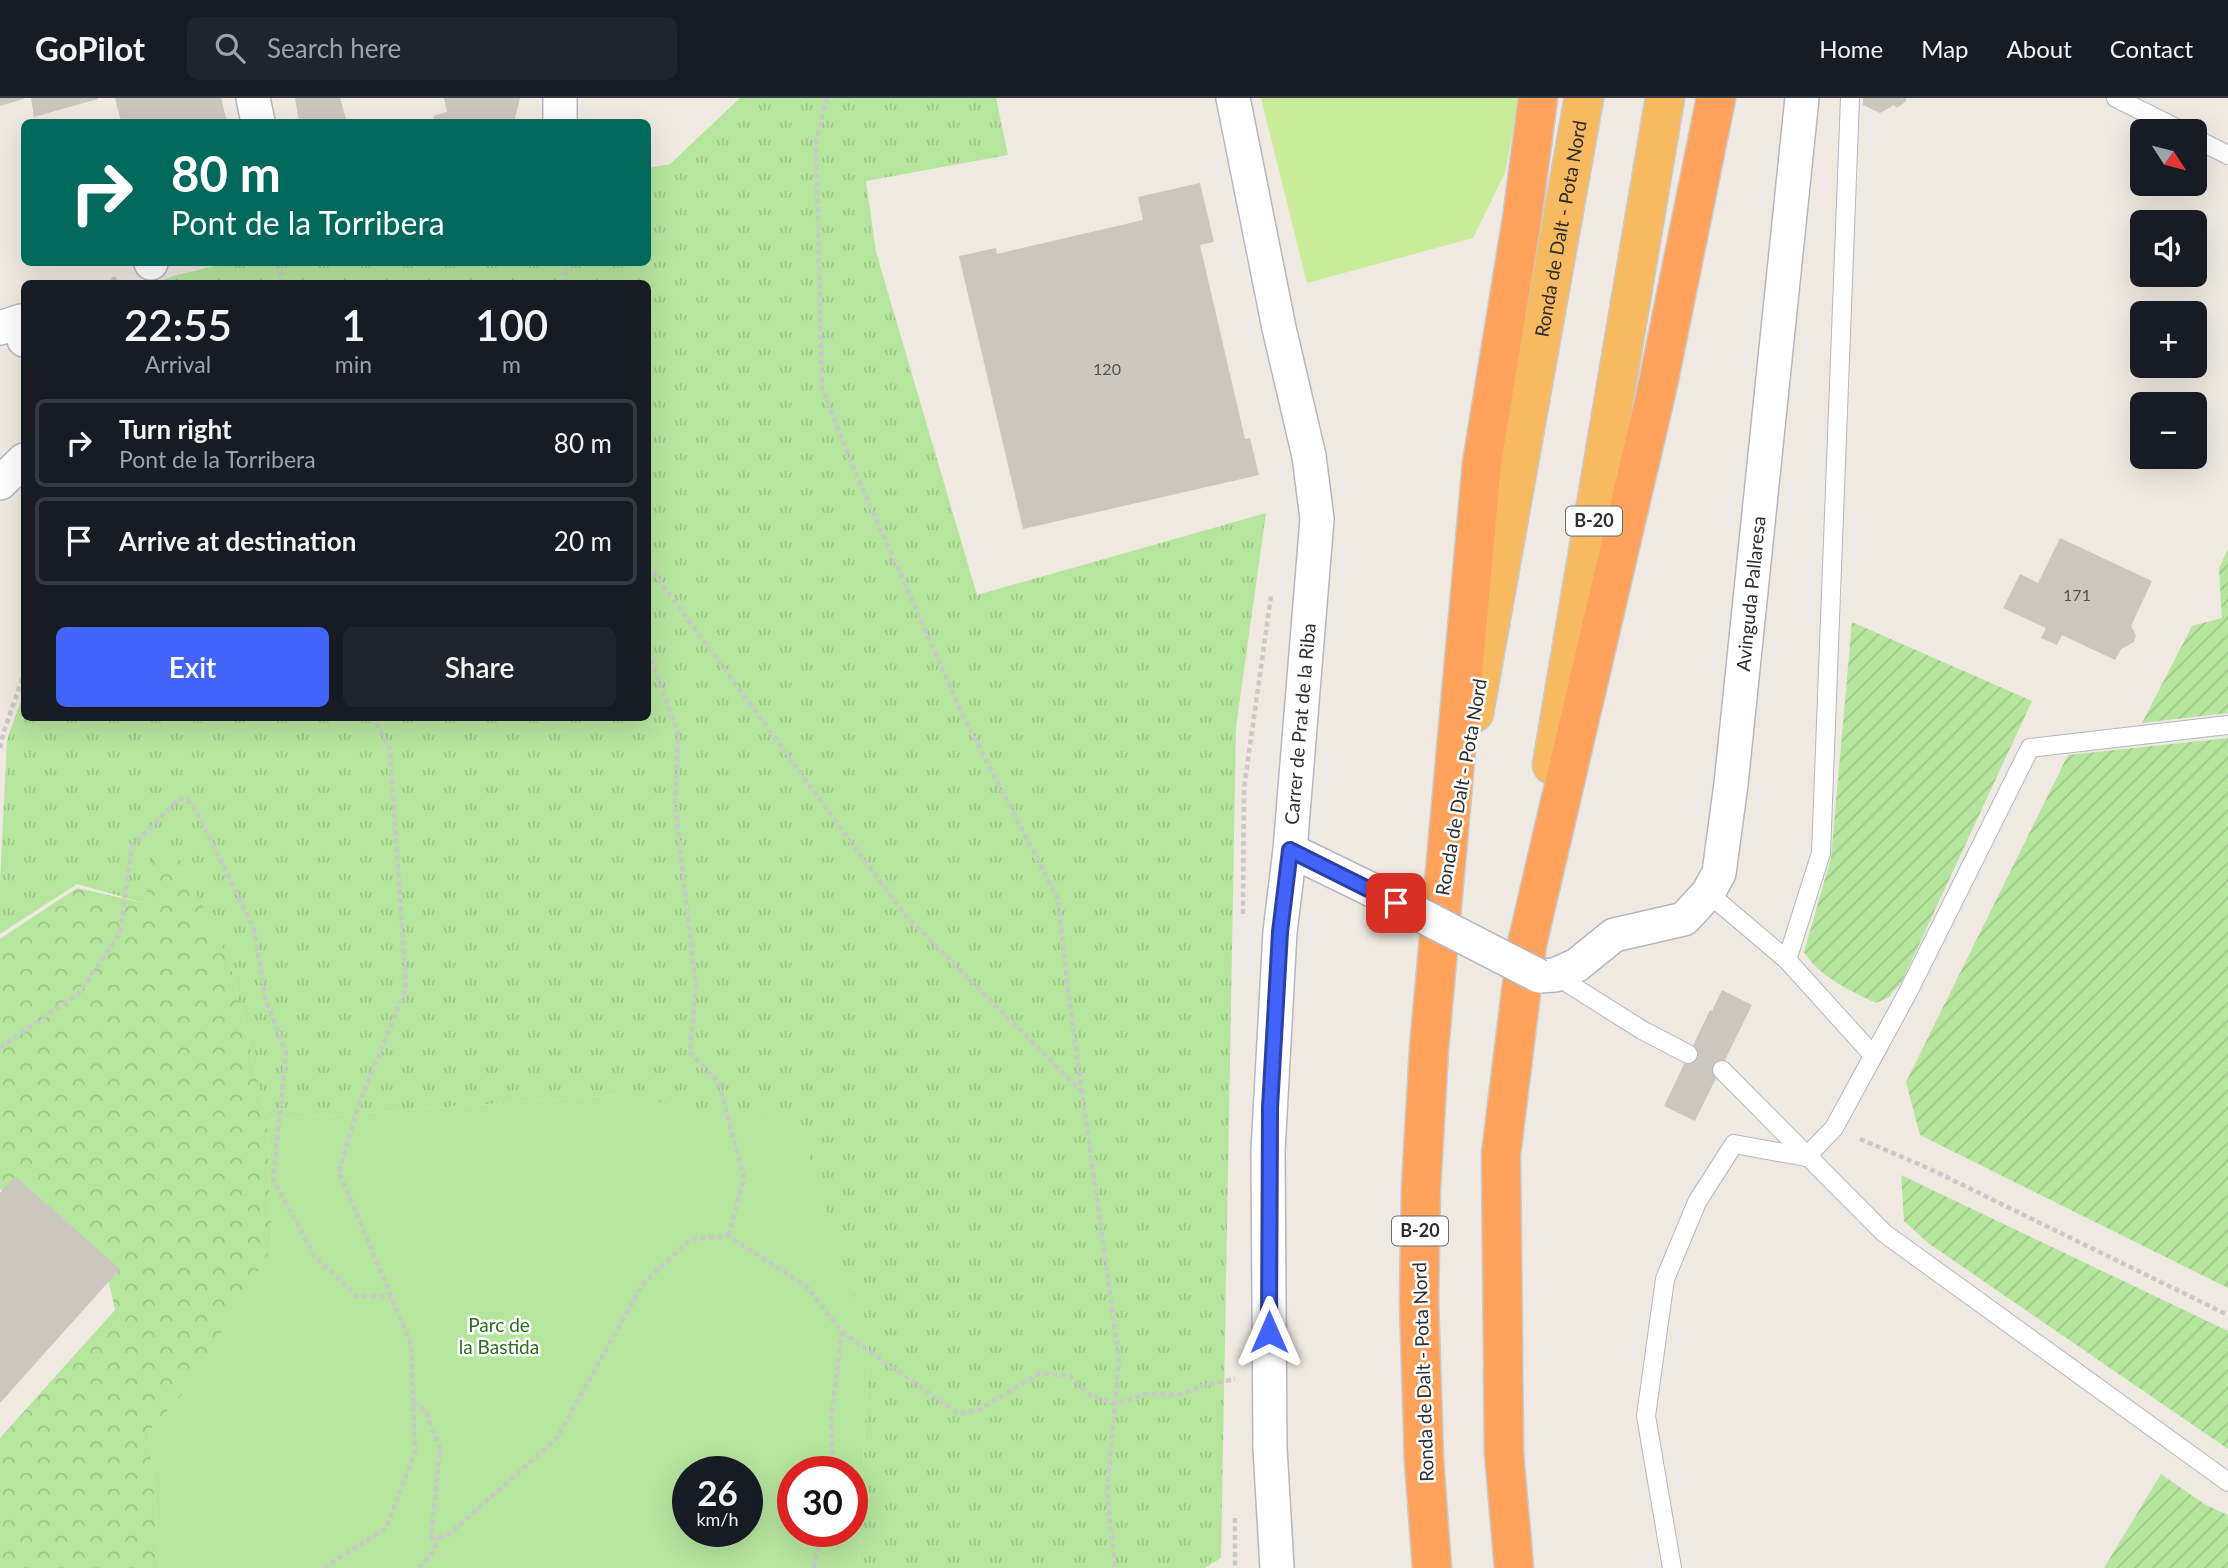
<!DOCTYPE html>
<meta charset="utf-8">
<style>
body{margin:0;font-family:Lato,sans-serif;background:#20242c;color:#f1f3f6;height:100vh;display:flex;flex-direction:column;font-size:26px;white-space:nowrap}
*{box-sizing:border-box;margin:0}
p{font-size:23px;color:#9ea1a6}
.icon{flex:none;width:38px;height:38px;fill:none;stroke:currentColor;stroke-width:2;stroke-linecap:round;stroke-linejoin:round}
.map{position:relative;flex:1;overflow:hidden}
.panel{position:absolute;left:21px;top:182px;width:630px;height:441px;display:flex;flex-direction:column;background:#171b24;border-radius:10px;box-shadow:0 7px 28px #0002}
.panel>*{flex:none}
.top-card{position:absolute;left:21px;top:21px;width:630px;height:147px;border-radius:10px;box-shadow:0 7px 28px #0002;background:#00695c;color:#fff;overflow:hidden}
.needle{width:46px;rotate:126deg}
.buttons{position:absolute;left:2130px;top:21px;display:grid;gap:14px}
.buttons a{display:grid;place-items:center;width:77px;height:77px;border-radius:10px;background:#171b24;box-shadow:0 7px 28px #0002;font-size:35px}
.speed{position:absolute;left:672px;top:1358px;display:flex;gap:14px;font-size:35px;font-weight:700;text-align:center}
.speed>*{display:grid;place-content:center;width:91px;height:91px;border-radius:50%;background:#171b24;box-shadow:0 7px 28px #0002;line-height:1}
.speed small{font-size:18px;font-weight:400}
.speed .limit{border:10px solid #d22;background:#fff;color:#111}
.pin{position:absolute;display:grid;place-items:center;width:60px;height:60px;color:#fff;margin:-30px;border-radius:14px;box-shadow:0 4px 10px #0006}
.me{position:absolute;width:77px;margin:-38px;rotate:0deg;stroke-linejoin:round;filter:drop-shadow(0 0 5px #0008)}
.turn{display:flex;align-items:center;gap:24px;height:147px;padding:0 35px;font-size:32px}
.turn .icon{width:91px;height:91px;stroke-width:2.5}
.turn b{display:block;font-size:49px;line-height:60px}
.eta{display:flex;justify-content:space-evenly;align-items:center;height:119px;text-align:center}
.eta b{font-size:42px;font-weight:600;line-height:49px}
.cta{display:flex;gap:14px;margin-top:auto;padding:14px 35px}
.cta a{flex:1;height:80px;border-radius:10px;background:#4264fb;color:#fff;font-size:28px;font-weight:600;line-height:80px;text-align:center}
.cta a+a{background:#20242c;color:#f1f3f6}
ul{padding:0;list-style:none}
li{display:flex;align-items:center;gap:21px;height:88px;margin:0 14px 10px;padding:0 21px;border:4px solid #363941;border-radius:10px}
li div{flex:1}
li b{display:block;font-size:26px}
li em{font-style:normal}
header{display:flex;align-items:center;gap:42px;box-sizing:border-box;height:98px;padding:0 35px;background:#171b24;border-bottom:2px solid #363941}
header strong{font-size:33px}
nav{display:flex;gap:38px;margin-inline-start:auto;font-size:24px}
.search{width:490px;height:63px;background:#20242c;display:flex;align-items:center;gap:18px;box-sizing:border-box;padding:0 24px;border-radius:10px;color:#9ea1a6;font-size:26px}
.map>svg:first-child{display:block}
.grass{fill:url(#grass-tufts)}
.forest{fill:url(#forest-crowns)}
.park{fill:#b6e59e;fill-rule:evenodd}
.garden{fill:url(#garden-furrows)}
.pitch{fill:#c9ec9a}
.building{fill:#cbc7bf}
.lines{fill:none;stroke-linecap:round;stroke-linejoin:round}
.service-casing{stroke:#b4b7c1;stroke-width:20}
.minor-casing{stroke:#b4b7c1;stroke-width:36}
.trunk-casing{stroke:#c9c9c9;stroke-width:41}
.motorway-casing{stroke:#c9c9c9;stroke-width:41}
.path{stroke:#c9c9c9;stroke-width:4.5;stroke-dasharray:5 3.5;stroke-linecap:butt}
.service{stroke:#fff;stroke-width:18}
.minor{stroke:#fff;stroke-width:33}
.trunk{stroke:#f8ba60;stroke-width:38}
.motorway{stroke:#ffa35c;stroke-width:38}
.minor-bridge-casing{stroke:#b4b7c1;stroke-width:36;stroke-linecap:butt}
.minor-bridge{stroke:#fff;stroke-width:33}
.route-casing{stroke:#2b41a3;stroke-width:18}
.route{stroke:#4264fb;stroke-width:12}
.labels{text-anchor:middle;stroke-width:5;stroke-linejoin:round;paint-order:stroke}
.number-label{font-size:16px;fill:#555452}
.shield{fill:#fff;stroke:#6d6d6d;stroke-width:2}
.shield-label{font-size:18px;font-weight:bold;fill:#2e2e2e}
.street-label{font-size:19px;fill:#2e2e2e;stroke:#fff}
.park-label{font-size:19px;fill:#2c6e1b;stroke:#fff}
</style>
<header>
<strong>GoPilot</strong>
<div class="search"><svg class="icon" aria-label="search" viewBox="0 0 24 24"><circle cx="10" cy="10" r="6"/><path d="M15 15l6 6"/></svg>Search here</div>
<nav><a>Home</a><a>Map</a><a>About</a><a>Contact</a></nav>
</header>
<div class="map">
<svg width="2228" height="1470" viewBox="0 0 2228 1470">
<defs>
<pattern id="grass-tufts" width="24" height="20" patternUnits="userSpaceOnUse" patternTransform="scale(1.75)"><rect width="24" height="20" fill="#b6e59e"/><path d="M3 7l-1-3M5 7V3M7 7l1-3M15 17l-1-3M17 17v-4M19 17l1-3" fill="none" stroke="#9dc588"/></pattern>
<pattern id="forest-crowns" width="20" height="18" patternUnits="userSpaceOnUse" patternTransform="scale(1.75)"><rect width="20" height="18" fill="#b6e59e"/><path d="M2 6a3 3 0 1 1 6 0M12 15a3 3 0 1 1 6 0" fill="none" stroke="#9dc588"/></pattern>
<pattern id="garden-furrows" width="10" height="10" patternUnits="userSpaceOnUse" patternTransform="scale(1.75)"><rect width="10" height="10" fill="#b6e59e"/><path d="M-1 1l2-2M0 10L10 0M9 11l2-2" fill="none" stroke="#9dc588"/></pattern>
</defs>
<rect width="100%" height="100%" fill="#efe9e1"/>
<!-- grass -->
<path class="grass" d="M740,0H996L1008,57L866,83L876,154L977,497L1266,415L1236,629L1221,1460L1205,1470H858L869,1245L615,997L267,1022L230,864L156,750L144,805L77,786L0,836V785L7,642L24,594V620H648V186L156,185L173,178L227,165L648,164V70L670,66Z"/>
<!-- forest -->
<path class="forest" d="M155,749L178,758L230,864L267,1022L272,1150L190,1288L149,1333L160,1470H0V1340L115,1212L108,1180L0,1091V841L77,790L144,805Z"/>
<!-- park -->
<path class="park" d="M615,997L799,1026L869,1245L858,1470H160L149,1333L190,1288L272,1150L267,1022ZM688,1374H747V1433H688ZM793,1374H852V1433H793Z"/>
<!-- garden -->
<g class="garden">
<path d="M2228,451V615L2142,625L2192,528L2222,520L2219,470Z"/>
<path d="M1852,524L2032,603L1902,883L1889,899L1876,905C1851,893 1818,878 1804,854L1831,760Z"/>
<path d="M2228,640V1190L1920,1037L1906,984L2068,657Z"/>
<path d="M1901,1077L2228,1233V1351L1928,1145L1904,1123Z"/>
<path d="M2161,1376L2206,1407L2228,1417V1470H2104Z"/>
</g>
<!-- pitch -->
<path class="pitch" d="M1261,0H1519L1505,75L1473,140L1307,185Z"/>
<!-- building -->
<g class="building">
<path d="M0,0H24V1L0,8Z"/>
<path d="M31,0H98V1L34,19Z"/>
<path d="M115,0H221L227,24H121Z"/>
<path d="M295,0H340L347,24H299Z"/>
<path d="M444,0H520L514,24H435L433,18L447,14Z"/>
<path d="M1863,0H1906V3L1897,10L1894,7L1880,15L1863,7Z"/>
<path d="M1200,85L1214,144L1200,147L1245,341L1250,340L1259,377L1023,431L959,158L996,150L997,156L1143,122L1138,99Z"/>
<path d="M2060,440L2152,483L2131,528L2136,537L2134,544L2121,551L2115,562L2062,537L2057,547L2041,540L2046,530L2003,510L2020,476L2038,485Z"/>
<path d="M1722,892L1752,907L1695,1023L1664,1008L1710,912L1712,913Z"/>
<path d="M15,1078L120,1171L0,1305V1095Z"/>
</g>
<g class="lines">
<defs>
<g id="service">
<path d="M2116,0L2182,33"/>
<path d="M2194,40L2228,57"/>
<path d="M1708,795L1787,862L1872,956"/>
<path d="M1787,862L1821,755L1850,0"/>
<path d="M1555,877L1642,932L1688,956"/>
<path d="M1722,972L1884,1135L2228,1384"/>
<path d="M1806,1059L1834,1030L1907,896L2030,650L2228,627"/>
<path d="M1672,1470L1646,1318L1665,1181L1697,1104L1734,1046L1806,1059"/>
</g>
<g id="minor">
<path d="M253,0L258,24"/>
<path d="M1233,0L1279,230L1309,358L1317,421L1290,752L1280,834L1268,1053L1270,1350L1277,1470"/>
<path d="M560,20V0"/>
<path d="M151,165V164"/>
<path d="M0,230L21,223L24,242"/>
<path d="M0,385L24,362"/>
<path d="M1290,752L1372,792"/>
<path id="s1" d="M1539,878L1555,877L1577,867L1614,837L1684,821L1708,795L1719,775L1731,686L1802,0"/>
</g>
<g id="trunk">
<path id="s2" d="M1474,615L1584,0"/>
<path d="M1552,667L1665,0"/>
</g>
<g id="motorway">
<path d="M1432,1470L1424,1363L1419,1203L1421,1090L1429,951L1482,365L1522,121L1538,0"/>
<path d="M1514,1470L1504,1355L1501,1056L1527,846L1658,286L1716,0"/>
</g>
</defs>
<!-- service casing -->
<use href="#service" class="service-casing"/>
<!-- minor casing -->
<use href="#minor" class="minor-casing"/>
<!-- trunk casing -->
<use href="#trunk" class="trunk-casing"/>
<!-- motorway casing -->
<use href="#motorway" class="motorway-casing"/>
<!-- path -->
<g class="path">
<path d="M827,0L816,44L822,290L857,378L964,620L1058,801L1068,892L1119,1261L1107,1394L1115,1470"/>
<path d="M280,164L282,186"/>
<path d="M565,164L566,186"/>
<path d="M104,186L118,179"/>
<path d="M648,467L904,816L1082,994"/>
<path d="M648,553L678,635L675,707L696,888L690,955L719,985L744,1080L728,1138"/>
<path d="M0,650L4,633L24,576"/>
<path d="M1243,816L1244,690L1271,498"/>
<path d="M0,950L79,895L91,878L120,835L132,748L179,701L188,702L198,716L254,831L265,899L286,955L273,1081L315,1159L357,1198L391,1199"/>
<path d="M1860,1041L1930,1071L2228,1217"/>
<path d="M842,1234L959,1316L980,1311L1040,1275L1070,1278L1090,1297L1115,1306L1146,1296L1178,1297L1205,1287L1235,1281"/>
<path d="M413,1304L426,1314L440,1351L431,1440L446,1439L557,1340L642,1187L690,1141L728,1138L806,1188L842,1234L831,1320L833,1374"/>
<path d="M1235,1420V1470"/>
<path d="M324,1470L386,1430L415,1354L411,1246L339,1074L358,1009L406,890L390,652L374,620"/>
<path d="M419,1470L431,1457L438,1440"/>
<path d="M814,1470L822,1433"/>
</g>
<!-- service -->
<use href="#service" class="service"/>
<!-- minor -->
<use href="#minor" class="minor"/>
<!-- trunk -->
<use href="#trunk" class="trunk"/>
<!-- motorway -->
<use href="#motorway" class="motorway"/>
<defs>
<path id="minor-bridge" d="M1372,792L1539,878"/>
</defs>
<!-- minor-bridge casing -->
<use href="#minor-bridge" class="minor-bridge-casing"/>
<!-- minor-bridge -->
<use href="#minor-bridge" class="minor-bridge"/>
</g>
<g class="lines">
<defs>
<path id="route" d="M1269,1234L1270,1010L1280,834L1290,752L1396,805"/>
</defs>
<!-- route casing -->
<use href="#route" class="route-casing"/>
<!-- route -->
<use href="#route" class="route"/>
</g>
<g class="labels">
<!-- number labels -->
<g class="number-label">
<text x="1107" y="277">120</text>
<text x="2077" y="503">171</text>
</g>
<!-- shield labels -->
<g class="shield">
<rect x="1566" y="408.5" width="56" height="29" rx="5"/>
<rect x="1392" y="1118.5" width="56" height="29" rx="5"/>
</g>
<g class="shield-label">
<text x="1594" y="429">B-20</text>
<text x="1420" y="1139">B-20</text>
</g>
<!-- street labels -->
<g class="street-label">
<text dy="7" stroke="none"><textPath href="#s2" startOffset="492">Ronda de Dalt - Pota Nord</textPath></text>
<text dy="7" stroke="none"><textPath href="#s1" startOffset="499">Avinguda Pallaresa</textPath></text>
<text transform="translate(1300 626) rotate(-85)" y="7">Carrer de Prat de la Riba</text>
<text transform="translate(1461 689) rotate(-80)" y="7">Ronda de Dalt - Pota Nord</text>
<text transform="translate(1423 1274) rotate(-92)" y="7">Ronda de Dalt - Pota Nord</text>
</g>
<!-- park labels -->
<g class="park-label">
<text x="499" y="1234">Parc de<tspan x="499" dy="22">la Bastida</tspan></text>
</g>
</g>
</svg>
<div class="buttons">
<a><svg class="needle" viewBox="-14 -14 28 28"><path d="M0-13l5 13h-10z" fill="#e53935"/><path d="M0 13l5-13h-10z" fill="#9ea1a6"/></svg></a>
<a><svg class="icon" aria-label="sound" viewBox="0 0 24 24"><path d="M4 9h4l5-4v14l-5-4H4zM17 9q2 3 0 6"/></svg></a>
<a>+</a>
<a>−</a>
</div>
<div class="speed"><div>26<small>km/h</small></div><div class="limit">30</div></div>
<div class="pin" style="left:1396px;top:805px;background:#d93025"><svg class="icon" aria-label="arrive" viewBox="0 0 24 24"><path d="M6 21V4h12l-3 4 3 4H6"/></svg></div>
<svg class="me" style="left:1269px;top:1234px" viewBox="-20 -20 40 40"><path d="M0-17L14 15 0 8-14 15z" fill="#4264fb" stroke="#fff" stroke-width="4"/></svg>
<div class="top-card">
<div class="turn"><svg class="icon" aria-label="right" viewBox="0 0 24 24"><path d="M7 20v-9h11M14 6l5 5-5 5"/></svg><div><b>80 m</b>Pont de la Torribera</div></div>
</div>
<section class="panel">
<div class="eta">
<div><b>22:55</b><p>Arrival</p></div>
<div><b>1</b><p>min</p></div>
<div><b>100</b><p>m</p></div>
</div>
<ul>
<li><svg class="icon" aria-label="right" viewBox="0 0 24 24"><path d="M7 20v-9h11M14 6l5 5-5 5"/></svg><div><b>Turn right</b><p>Pont de la Torribera</p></div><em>80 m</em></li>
<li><svg class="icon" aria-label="arrive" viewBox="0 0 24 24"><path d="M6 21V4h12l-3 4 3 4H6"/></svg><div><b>Arrive at destination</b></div><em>20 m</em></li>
</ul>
<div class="cta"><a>Exit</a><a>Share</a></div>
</section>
</div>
